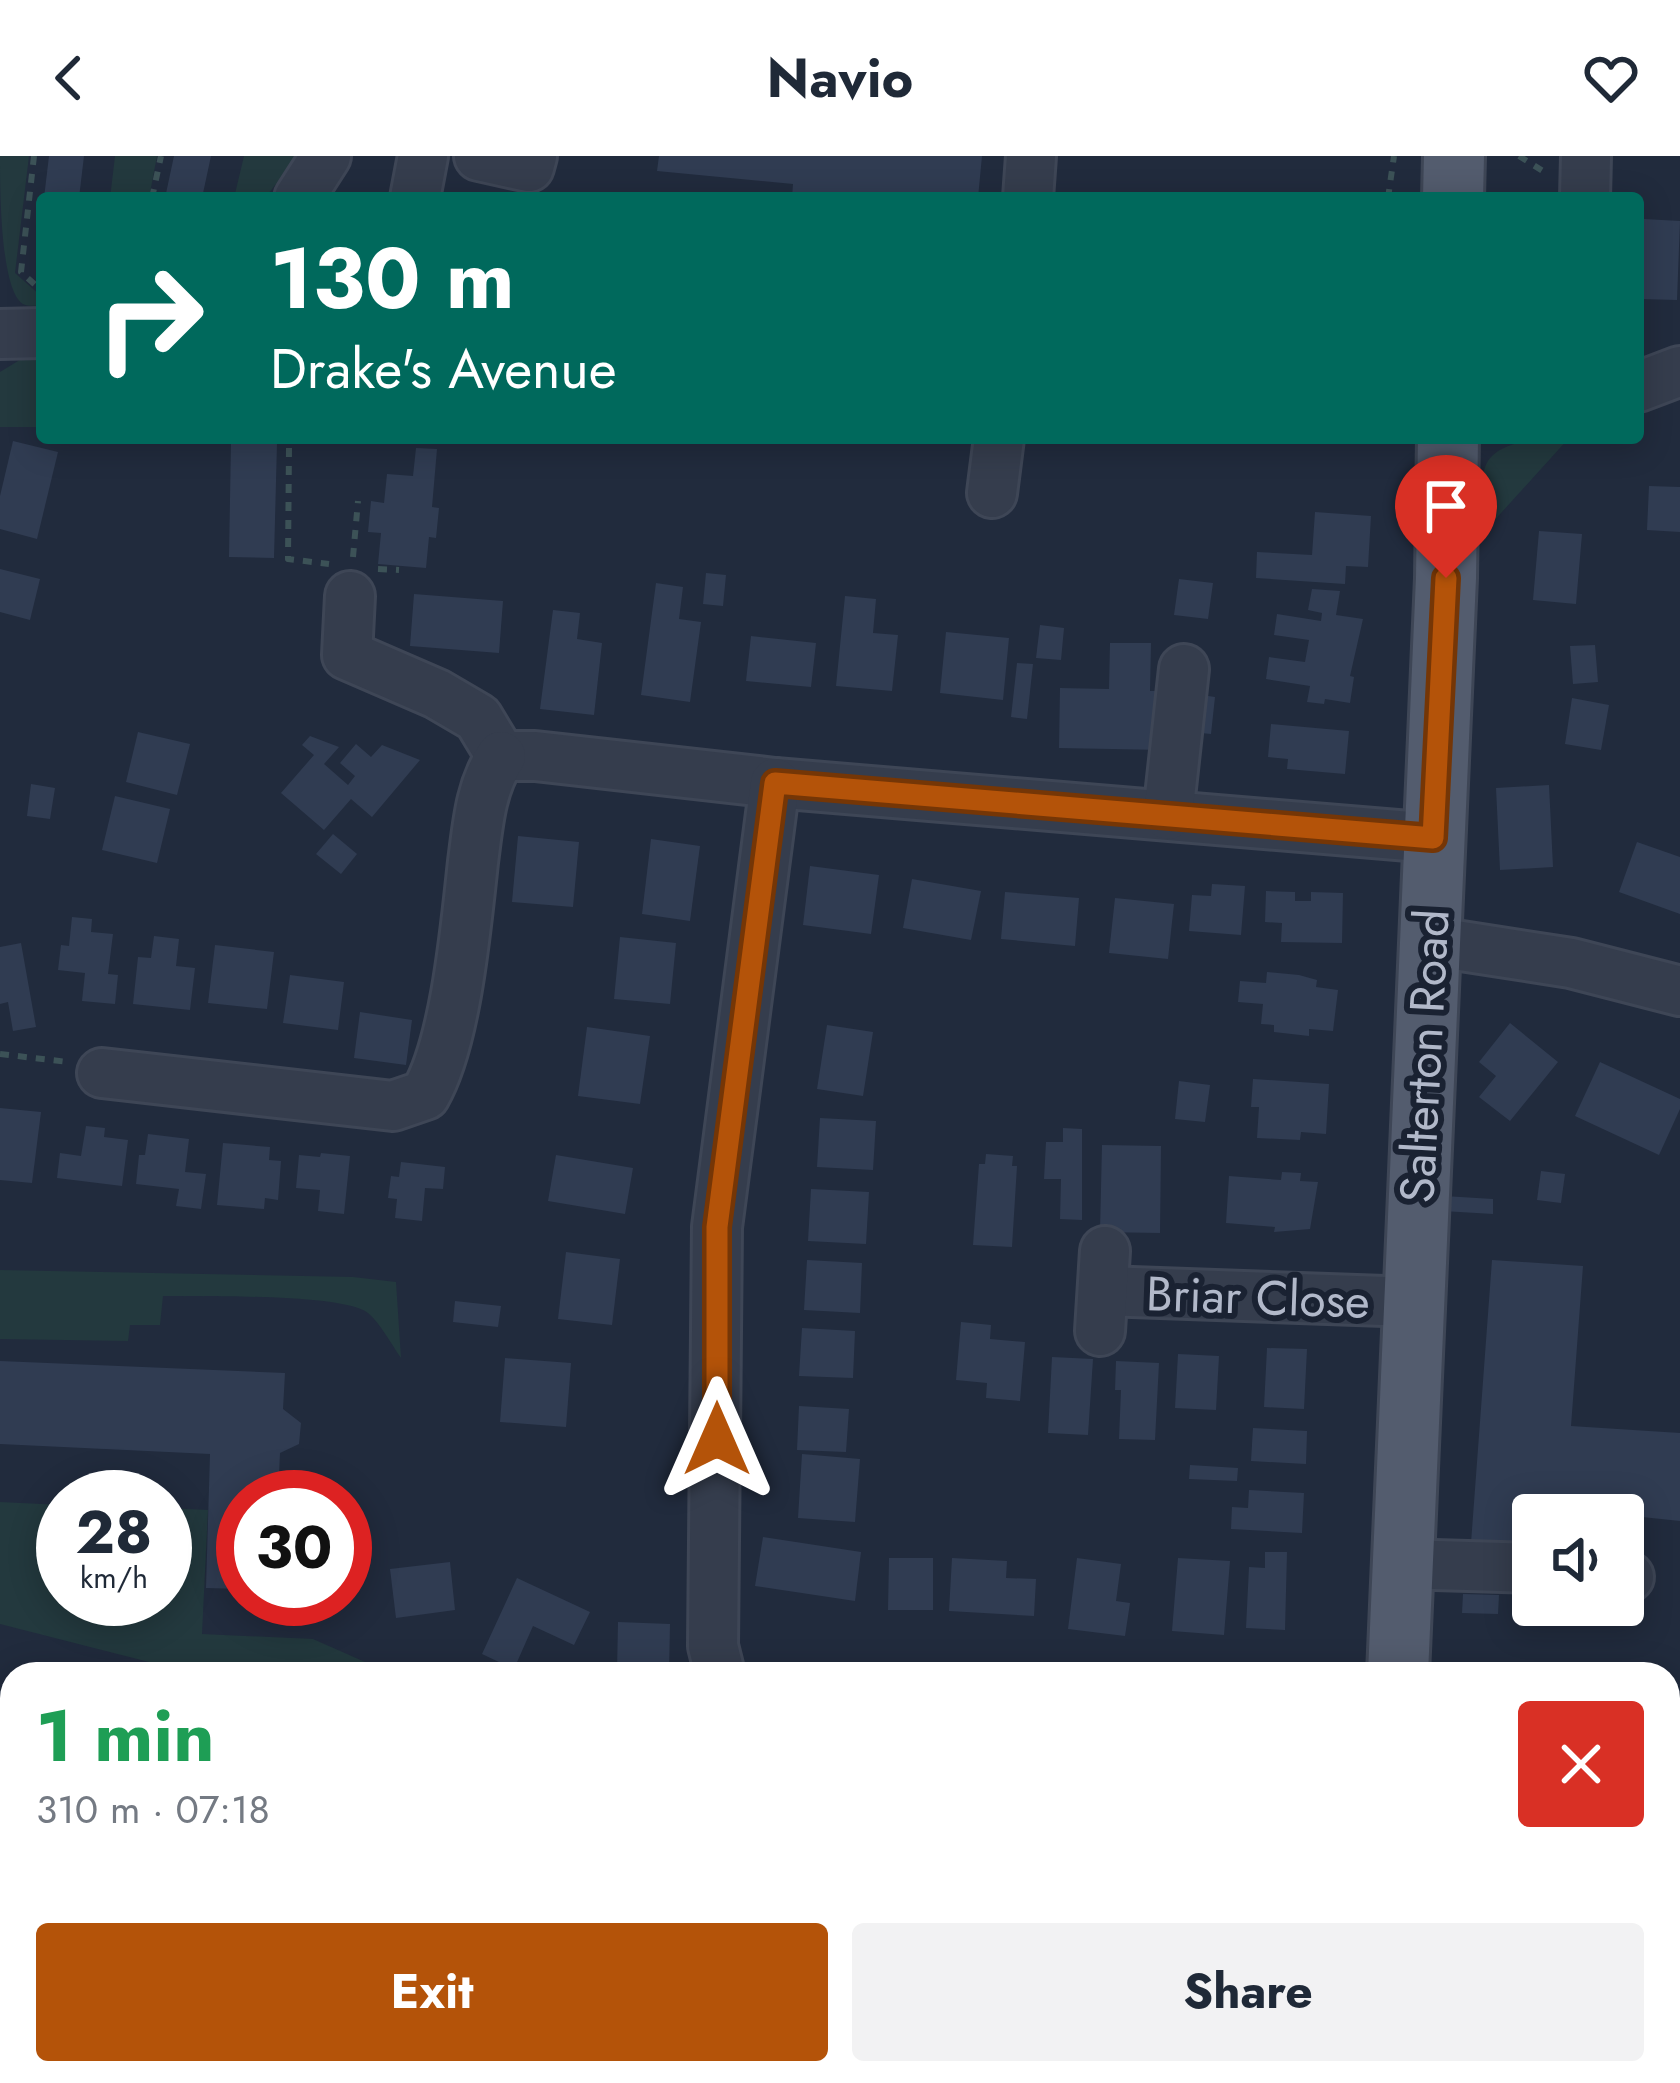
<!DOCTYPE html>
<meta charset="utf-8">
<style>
body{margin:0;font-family:Jost,sans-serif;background:#f2f2f3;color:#1f2937;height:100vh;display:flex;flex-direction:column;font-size:45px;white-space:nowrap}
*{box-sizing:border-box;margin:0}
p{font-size:39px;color:#747a83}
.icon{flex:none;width:66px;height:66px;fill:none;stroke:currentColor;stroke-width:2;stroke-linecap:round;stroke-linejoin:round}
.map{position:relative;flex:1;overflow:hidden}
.panel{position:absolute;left:0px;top:1506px;width:1680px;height:423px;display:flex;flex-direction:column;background:#fff;border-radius:36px 36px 0 0;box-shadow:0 6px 30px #0003}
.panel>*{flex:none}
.guide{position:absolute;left:36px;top:36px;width:1608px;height:252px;border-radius:12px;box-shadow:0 6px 30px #0003;background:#00695c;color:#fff;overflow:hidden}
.controls{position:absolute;left:1512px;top:1338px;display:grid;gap:24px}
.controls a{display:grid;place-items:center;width:132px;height:132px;border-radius:12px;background:#fff;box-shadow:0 6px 30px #0003;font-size:60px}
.speed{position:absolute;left:36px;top:1314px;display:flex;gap:24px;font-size:60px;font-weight:700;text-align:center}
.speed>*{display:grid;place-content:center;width:156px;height:156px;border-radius:50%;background:#fff;box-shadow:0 6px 30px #0003;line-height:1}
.speed small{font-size:30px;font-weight:400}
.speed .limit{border:18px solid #d22;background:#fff;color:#111}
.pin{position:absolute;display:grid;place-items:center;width:102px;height:102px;color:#fff;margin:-123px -51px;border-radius:50% 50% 50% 0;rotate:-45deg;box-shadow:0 0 12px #0007}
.pin .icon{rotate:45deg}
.me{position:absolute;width:132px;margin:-66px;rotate:0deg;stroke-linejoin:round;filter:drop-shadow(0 0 9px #0008)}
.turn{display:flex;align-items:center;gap:42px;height:252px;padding:0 36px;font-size:54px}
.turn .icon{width:156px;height:156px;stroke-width:2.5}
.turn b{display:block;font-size:84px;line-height:102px}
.round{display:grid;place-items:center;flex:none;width:126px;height:126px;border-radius:12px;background:#f2f2f3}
.overview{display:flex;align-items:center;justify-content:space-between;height:204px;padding:0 36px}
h1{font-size:72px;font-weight:700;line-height:90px;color:#1e9e55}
.action{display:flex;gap:24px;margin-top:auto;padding:24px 36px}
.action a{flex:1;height:138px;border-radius:12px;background:#b45309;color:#fff;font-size:48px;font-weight:700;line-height:138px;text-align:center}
.action a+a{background:#f2f2f3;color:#1f2937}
header{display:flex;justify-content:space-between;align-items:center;height:156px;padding:0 36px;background:#fff;font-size:54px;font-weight:700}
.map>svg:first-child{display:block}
.green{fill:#23393e}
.building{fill:#303c52}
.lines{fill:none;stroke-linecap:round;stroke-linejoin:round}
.minor-casing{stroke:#3e4656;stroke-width:54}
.major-casing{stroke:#3e4656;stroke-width:66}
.path{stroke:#3c5257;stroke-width:6;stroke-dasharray:9 9;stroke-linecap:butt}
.minor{stroke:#353d4d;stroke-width:48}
.major{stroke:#535c6e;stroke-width:60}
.route-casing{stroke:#753606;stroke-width:30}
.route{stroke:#b45309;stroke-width:21}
.labels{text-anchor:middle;stroke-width:12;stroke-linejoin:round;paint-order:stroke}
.street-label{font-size:48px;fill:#b1b8c9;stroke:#1a2232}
</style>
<header><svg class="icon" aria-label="back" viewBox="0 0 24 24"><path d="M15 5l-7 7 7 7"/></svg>Navio<svg class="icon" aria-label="heart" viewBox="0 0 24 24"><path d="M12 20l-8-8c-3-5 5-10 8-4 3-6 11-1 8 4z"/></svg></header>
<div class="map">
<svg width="1680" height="1927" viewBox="0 0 1680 1927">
<rect width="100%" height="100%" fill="#212b3d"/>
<!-- green -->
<g class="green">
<path d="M0,0H29L15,117L42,141V150C36,149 29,151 23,148C0,134 0,31 0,0Z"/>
<path d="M115,0H157L149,42H110Z"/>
<path d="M244,0H298L265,42H234Z"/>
<path d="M42,199V271H0V216L23,202Z"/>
<path d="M1539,282H1569L1482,378C1485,315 1468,295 1539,282Z"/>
<path d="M0,1114L353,1121L396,1126L401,1202C391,1188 381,1168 368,1157C341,1137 203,1141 163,1140L160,1169H130L128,1185L0,1183Z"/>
<path d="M0,1346L63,1349V1443H165V1352L208,1354L202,1478L313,1483L365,1506L359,1518H196L0,1468Z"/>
</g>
<!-- building -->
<g class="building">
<path d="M49,0H84L79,42H44Z"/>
<path d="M174,0H211L202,42H165Z"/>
<path d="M659,0H982L978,42H792L793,28L657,15Z"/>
<path d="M1644,63L1680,65L1677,144L1641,143Z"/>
<path d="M13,285L58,296L37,383L0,373V340Z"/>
<path d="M231,286L277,287L274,402L229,401Z"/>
<path d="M416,292L437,293L432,351L439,352L436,382L429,381L426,412L378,408L381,377L368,376L371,345L384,347L387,318L413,320Z"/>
<path d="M1649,330L1680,331V376L1647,374Z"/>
<path d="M1315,356L1371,360L1368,411L1346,410L1345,428L1256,422L1257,396L1312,399Z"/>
<path d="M1539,375L1582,378L1576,448L1533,444Z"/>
<path d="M0,413L40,423L30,464L0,456Z"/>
<path d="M706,417L726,419L723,450L703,448Z"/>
<path d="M1179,423L1213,427L1208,463L1174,459Z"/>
<path d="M656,427L683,431L679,463L701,466L690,546L641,539Z"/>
<path d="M1312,433L1340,435L1336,459L1363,463L1350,520L1354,521L1350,547L1325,543L1324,548L1307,546L1310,530L1266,523L1269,501L1305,506L1309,484L1274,479L1277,458L1321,465L1322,457L1308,454Z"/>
<path d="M414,438L503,445L499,497L410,490Z"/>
<path d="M845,440L876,443L873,477L898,479L892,535L836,530Z"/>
<path d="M553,454L580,457L577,483L602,487L594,559L540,553Z"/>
<path d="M1040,469L1064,472L1061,504L1036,502Z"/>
<path d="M946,476L1009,482L1003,544L940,537Z"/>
<path d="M751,480L816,487L811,531L746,525Z"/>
<path d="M1110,487H1151L1150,535H1165L1164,594L1059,592L1060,532L1109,533Z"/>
<path d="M1595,489L1598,526L1573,528L1570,490Z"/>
<path d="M1017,507L1033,508L1027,563L1011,561Z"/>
<path d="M1195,538L1215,541L1211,578L1191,576Z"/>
<path d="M1572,542L1609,549L1601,594L1565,588Z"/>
<path d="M1271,568L1349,575L1345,618L1287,613L1288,603L1268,601Z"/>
<path d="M138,576L190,588L177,639L126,626Z"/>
<path d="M310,580L339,591L324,608L348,629L355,620L340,607L356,588L371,601L382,589L420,604L372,661L351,643L324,674L281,637L314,599L302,589Z"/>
<path d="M31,628L55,632L50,663L27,660Z"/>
<path d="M1549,629L1553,711L1500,714L1496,632Z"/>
<path d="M115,640L170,653L157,707L102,694Z"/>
<path d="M333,678L357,698L341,718L316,698Z"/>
<path d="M518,680L579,686L573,751L512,746Z"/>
<path d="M651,683L700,690L690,765L642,758Z"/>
<path d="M1637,686L1680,701V758L1619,736Z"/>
<path d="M810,710L879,719L871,778L803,769Z"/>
<path d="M912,723L981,735L971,784L903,772Z"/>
<path d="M1212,728L1245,730L1241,779L1189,775L1192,739L1211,740Z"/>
<path d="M1266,735L1295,736V745H1311V736L1343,737L1342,787L1281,786L1282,767L1265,766Z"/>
<path d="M1005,736L1079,742L1075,790L1001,783Z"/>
<path d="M1115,742L1174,748L1168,803L1109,797Z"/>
<path d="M72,761L92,763L91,776L113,778L108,818L118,819L115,848L82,845L85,817L58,814L61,789L69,790Z"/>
<path d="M154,780L179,783L176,810L195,812L190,854L133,848L138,801L151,802Z"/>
<path d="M620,781L676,787L670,848L614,843Z"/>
<path d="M21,787L36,871L13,875L8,846L0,848V791Z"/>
<path d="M215,789L274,796L267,853L208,847Z"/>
<path d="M1267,816L1299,819L1317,824L1316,831L1338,834L1333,875L1309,873V880L1274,876V869L1261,868L1263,848L1238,846L1240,825L1266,827Z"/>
<path d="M290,819L344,826L338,874L283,867Z"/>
<path d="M360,856L412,864L406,909L354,902Z"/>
<path d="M1510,867L1558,906L1510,965L1479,941L1496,920L1479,906Z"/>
<path d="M827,869L873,876L863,940L817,933Z"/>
<path d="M587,871L650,880L640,948L578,940Z"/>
<path d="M1600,906L1680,943V953L1659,999L1575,960Z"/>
<path d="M1253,923L1329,928L1326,978L1301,976L1300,984L1257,982L1259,951H1251Z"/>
<path d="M1179,925L1210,929L1205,966L1175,963Z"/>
<path d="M0,952L41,956L32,1027L0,1024Z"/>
<path d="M820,962L876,965L873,1014L817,1011Z"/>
<path d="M86,970L105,972L104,981L128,984L122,1030L57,1022L60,997L81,1000Z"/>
<path d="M1063,972L1082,973V1064L1060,1063L1061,1023H1044L1046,986H1063Z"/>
<path d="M148,978L189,983L185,1016L206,1018L201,1053L176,1050L179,1033L136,1028L139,999H145Z"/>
<path d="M223,987L270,991L269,1004L281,1005L278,1044L265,1042L264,1053L217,1049Z"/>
<path d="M1102,989L1161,990L1160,1077L1100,1076Z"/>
<path d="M321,997L350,1000L344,1058L318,1055L320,1034L296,1032L299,999L320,1001Z"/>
<path d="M986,998L1013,1000L1012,1010H1017L1012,1091L973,1089L979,1008H985Z"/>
<path d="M556,999L633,1012L625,1058L548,1045Z"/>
<path d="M401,1006L445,1011L443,1033L425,1032L422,1065L395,1062L397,1043L388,1042L391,1020L399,1021Z"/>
<path d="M1541,1015L1565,1018L1561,1047L1537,1044Z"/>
<path d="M1282,1016L1301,1017L1300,1025L1318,1026L1310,1073L1274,1076L1275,1071L1226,1067L1229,1020L1281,1024Z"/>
<path d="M811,1033L869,1036L866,1088L808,1085Z"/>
<path d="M1444,1040L1493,1043V1058L1443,1055Z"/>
<path d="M566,1096L620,1103L612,1169L558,1163Z"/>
<path d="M807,1104L862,1107L860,1157L804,1154Z"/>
<path d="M1492,1104L1583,1110L1571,1270L1680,1277V1365L1623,1359H1533V1392L1471,1387Z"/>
<path d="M455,1145L501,1150L498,1171L453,1166Z"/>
<path d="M961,1166L991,1169L990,1183L1025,1186L1020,1245L986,1242L987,1227L956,1224Z"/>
<path d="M802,1172L855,1175L853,1222L799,1220Z"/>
<path d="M1267,1192L1307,1193L1304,1253L1264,1251Z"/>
<path d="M1178,1198L1219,1200L1216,1254L1175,1252Z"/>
<path d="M1052,1201L1093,1203L1088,1279L1048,1277Z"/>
<path d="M505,1202L571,1207L566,1271L500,1266Z"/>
<path d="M0,1205L285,1217L283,1253L301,1267L299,1288L280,1297L278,1341H243V1433L206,1432L210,1298L0,1288Z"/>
<path d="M1116,1205L1159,1207L1155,1284L1119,1283L1121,1234H1115Z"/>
<path d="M799,1250L849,1253L846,1296L797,1294Z"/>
<path d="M1253,1272L1307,1275L1306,1308L1251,1305Z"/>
<path d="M802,1298L860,1303L855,1366L798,1362Z"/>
<path d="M1190,1309L1238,1312L1237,1325L1189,1323Z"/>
<path d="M1249,1334L1304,1337L1302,1377L1231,1373L1232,1351L1248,1352Z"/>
<path d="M763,1381L861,1396L855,1445L755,1430Z"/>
<path d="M1265,1396H1287L1285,1474L1246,1472L1249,1411L1265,1412Z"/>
<path d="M889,1402H933V1454H888Z"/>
<path d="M952,1402L1007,1405L1006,1422L1036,1423L1034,1460L949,1455Z"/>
<path d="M1077,1402L1121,1408L1116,1445L1130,1447L1125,1480L1068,1473Z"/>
<path d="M1178,1402L1230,1405L1224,1479L1172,1475Z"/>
<path d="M450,1406L455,1454L396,1462L390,1413Z"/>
<path d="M517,1422L590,1456L574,1489L533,1470L514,1513L482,1498Z"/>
<path d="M1463,1438L1499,1439L1498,1458L1462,1457Z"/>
<path d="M618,1466L670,1468L669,1518L617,1516Z"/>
<path d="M12,1523V1603L0,1616V1560L7,1553L0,1547V1536Z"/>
<path d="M1680,1900V1927H1646L1655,1917H1668V1904L1672,1908Z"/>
<path d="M418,1917H481L478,1927H437L417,1921Z"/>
<path d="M609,1917H653L652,1927H608Z"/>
<path d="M678,1917H728L727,1927H677Z"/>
<path d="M783,1917H888L887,1927H782Z"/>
<path d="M911,1917H971V1927H912Z"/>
<rect x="1017" y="1917" width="54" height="10"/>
<rect x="1131" y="1917" width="78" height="10"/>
<path d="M1252,1917H1323L1322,1927H1252Z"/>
<path d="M1462,1917H1552L1545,1927H1455Z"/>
</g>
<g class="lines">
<defs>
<g id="minor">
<path d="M479,0L529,11L532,0"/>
<path d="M299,42L326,0"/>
<path d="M415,42L423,0"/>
<path d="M1028,42L1031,0"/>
<path d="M1585,42L1586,0"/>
<path d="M0,178L42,177"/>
<path d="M1638,231L1680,215"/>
<path d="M992,337L999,282"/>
<path d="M350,440L347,499L437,538L478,562L501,600"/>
<path d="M501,600H535L775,627L1433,682"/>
<path d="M1168,659L1184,513"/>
<path d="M1429,785L1571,807L1680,835"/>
<path d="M102,917L393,950L425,939C456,886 466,770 473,706C478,668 480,633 501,600"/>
<path d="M1104,1135L1413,1146"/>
<path d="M1100,1175L1105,1095"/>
<path d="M1402,1408L1533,1412"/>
<path d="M1623,1420L1629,1421"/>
<path d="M720,1518L713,1490L717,1071L775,627"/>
<path d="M1668,1859L1680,1852"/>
<path d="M542,1927L543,1917"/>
<path d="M1604,1927L1612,1917"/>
</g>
<g id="major">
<path d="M1453,42L1454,0"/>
<path d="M1398,1518L1446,422L1448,282"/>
<path d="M1390,1927V1917"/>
</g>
</defs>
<!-- minor casing -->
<use href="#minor" class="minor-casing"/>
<!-- major casing -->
<use href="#major" class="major-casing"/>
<!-- path -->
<g class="path">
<path d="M34,0L21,116L42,135"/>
<path d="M1519,0L1546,17"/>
<path d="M152,42L161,0"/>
<path d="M1388,42L1394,0"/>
<path d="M289,292L288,403L329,408"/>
<path d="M353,401L358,345"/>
<path d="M378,413L399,414"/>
<path d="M0,898L68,906"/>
</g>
<!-- minor -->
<use href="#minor" class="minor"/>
<!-- major -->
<use href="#major" class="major"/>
</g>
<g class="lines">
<defs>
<path id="route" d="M717,1283V1071L775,627L1433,682L1446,422"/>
</defs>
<!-- route casing -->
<use href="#route" class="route-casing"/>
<!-- route -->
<use href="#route" class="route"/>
</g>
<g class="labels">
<!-- street labels -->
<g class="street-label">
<text transform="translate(1424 900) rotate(-87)" y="17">Salterton Road</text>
<text transform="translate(1258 1141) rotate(2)" y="17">Briar Close</text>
</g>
</g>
</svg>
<div class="controls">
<a><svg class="icon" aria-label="sound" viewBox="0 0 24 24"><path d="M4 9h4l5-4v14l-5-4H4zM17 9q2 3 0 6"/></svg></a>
</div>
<div class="speed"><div>28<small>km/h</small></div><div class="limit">30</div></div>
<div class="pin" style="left:1446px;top:422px;background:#d93025"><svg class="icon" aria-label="arrive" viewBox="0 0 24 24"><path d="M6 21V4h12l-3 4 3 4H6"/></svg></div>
<svg class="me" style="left:717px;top:1283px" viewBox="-20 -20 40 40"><path d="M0-17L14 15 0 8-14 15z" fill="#b45309" stroke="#fff" stroke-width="4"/></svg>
<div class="guide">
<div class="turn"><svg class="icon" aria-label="right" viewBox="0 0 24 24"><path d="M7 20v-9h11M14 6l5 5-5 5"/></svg><div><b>130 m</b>Drake's Avenue</div></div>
</div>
<section class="panel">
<div class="overview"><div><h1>1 min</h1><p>310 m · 07:18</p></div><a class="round" style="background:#d93025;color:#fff"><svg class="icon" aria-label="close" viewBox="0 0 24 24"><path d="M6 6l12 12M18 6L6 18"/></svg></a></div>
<div class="action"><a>Exit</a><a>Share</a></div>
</section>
</div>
